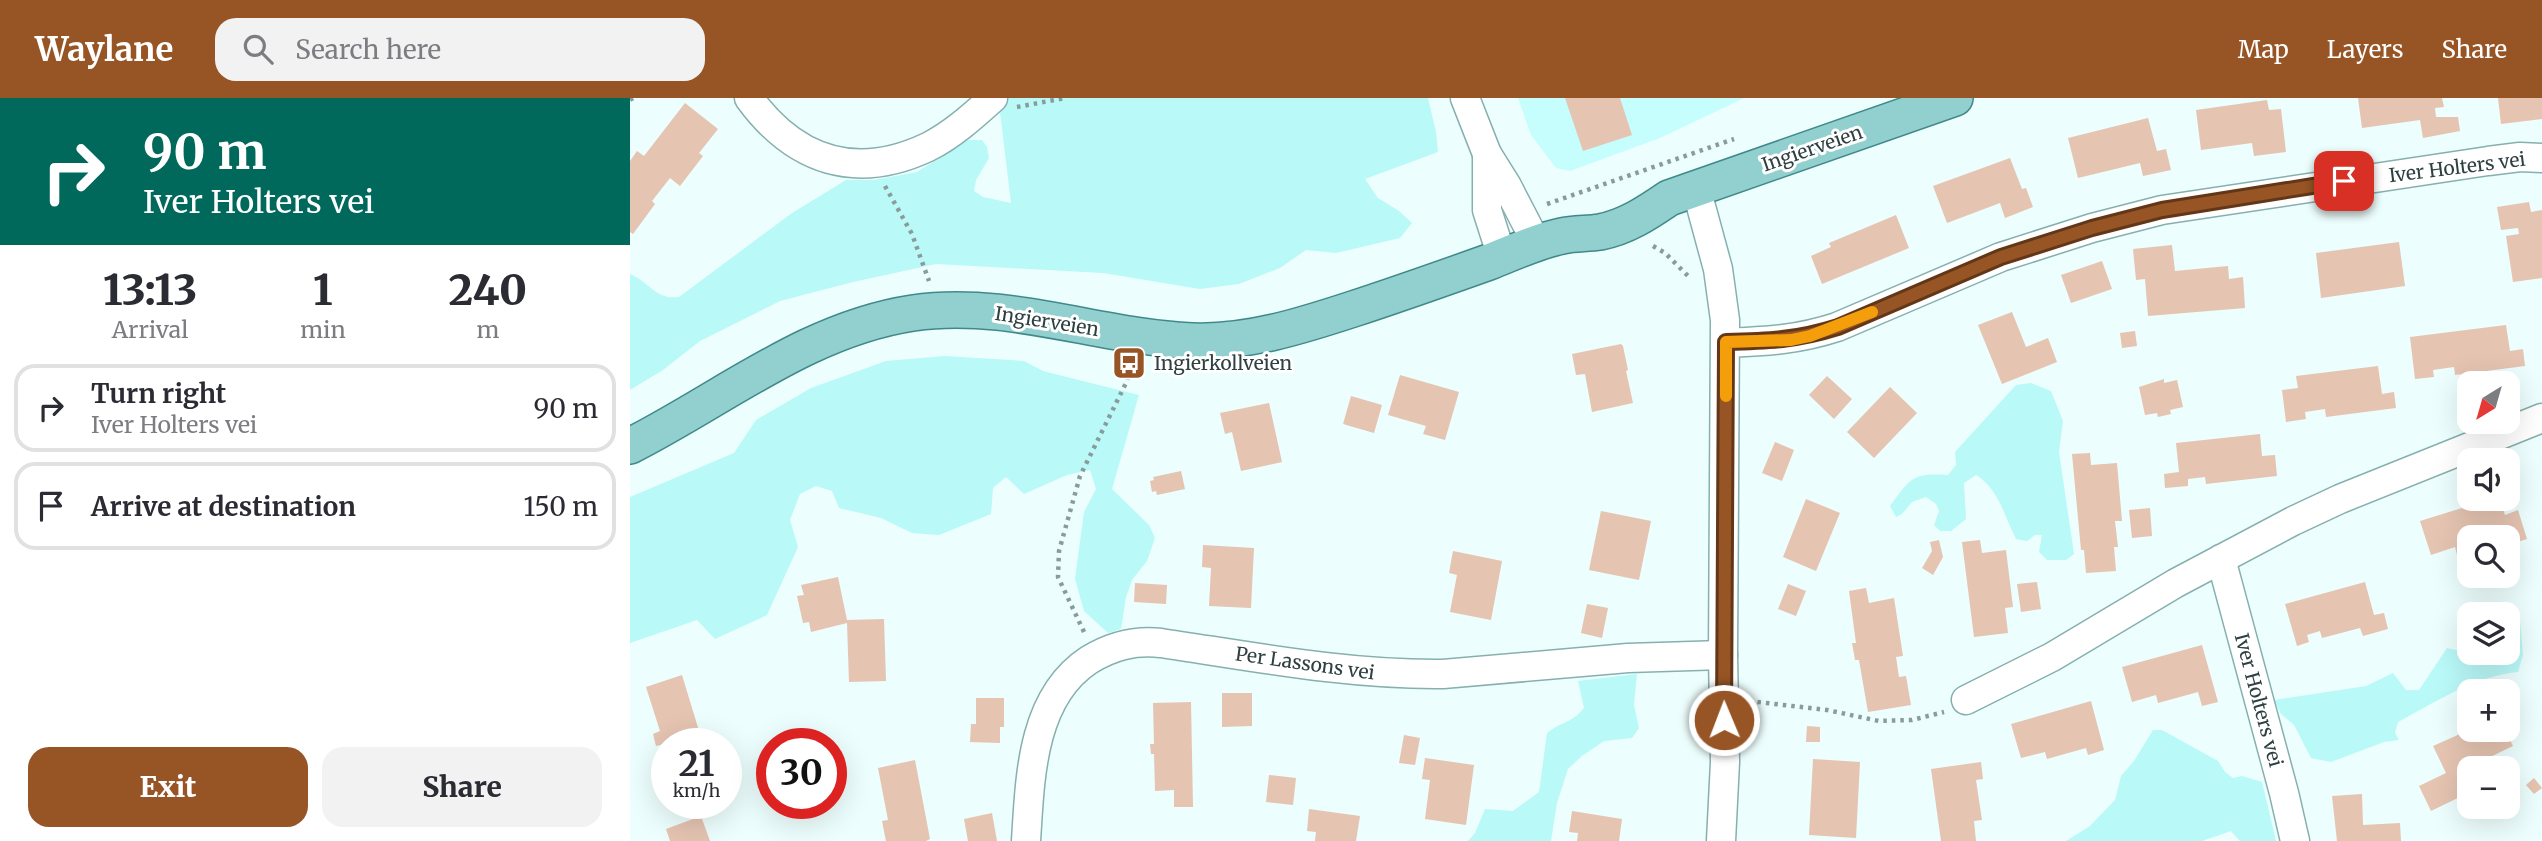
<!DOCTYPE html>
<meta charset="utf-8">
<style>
body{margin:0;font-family:Merriweather,serif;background:#f2f2f3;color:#2b2b33;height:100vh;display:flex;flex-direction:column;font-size:26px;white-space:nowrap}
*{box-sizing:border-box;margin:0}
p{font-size:23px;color:#7c7c81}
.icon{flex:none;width:38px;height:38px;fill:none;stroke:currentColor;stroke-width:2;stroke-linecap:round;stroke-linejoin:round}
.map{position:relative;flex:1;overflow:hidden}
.panel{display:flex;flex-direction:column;background:#fff;width:630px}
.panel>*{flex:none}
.top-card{background:#00695c;color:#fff;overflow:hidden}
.needle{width:46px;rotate:217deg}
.buttons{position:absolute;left:1827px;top:273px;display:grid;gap:14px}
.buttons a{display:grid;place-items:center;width:63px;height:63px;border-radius:14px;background:#fff;box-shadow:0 7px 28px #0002;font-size:35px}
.speed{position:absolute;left:21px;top:630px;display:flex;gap:14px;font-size:35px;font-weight:700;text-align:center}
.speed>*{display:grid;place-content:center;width:91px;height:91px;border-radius:50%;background:#fff;box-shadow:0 7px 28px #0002;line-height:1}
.speed small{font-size:18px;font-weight:400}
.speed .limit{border:10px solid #d22;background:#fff;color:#111}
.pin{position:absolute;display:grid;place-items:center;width:60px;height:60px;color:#fff;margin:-30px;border-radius:14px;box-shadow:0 4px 10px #0006}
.me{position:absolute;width:77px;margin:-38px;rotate:359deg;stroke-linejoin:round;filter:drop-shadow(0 0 5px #0008)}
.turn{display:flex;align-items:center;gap:24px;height:147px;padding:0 28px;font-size:32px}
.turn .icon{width:91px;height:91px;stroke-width:2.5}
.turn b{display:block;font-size:49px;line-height:60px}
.eta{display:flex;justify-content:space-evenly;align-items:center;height:119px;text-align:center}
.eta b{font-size:42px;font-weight:800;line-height:49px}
.cta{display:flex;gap:14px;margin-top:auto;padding:14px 28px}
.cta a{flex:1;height:80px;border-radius:21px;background:#975424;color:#fff;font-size:28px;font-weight:800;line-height:80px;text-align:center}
.cta a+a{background:#f2f2f3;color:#2b2b33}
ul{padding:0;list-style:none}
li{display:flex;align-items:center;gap:21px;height:88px;margin:0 14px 10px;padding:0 14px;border:4px solid #e1e1e2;border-radius:21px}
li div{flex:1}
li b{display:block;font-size:26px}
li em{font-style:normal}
header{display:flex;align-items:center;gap:42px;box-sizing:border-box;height:98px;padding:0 35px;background:#975424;color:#fff}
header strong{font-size:33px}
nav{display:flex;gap:38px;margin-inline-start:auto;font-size:24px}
.search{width:490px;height:63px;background:#f2f2f3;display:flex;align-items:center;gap:18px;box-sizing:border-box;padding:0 24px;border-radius:21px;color:#7c7c81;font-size:26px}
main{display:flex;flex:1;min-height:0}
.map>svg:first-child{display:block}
.built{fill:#c6fefd}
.green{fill:#b9f9f8}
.building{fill:#e5c4b1}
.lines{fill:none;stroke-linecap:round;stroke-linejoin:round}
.minor-casing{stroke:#86b0af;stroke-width:31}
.major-casing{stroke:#418989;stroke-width:38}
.path{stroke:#899b9a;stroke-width:4.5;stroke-dasharray:3.5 5;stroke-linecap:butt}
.minor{stroke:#fff;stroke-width:28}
.major{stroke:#92d0d0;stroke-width:35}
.route-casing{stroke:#623717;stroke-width:18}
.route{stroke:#975424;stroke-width:12}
.slow{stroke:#f59e0b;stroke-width:12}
.labels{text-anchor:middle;stroke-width:6;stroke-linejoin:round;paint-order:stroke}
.street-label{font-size:19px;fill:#2f4040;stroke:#fff}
.poi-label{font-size:19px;fill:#2f4040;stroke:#fff;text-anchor:start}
</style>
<header>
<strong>Waylane</strong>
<div class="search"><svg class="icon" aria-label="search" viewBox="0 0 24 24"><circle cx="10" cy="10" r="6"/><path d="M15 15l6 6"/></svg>Search here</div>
<nav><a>Map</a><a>Layers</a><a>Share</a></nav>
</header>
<main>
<section class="panel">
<div class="top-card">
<div class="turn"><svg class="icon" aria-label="right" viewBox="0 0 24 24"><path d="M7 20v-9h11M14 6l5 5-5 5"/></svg><div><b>90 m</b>Iver Holters vei</div></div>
</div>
<div class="eta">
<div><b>13:13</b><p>Arrival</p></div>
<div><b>1</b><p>min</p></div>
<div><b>240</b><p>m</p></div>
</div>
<ul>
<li><svg class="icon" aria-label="right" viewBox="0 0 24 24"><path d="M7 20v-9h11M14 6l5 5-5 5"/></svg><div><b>Turn right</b><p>Iver Holters vei</p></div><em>90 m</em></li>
<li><svg class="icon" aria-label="arrive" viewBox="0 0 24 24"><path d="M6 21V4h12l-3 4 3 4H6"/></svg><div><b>Arrive at destination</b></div><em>150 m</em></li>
</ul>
<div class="cta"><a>Exit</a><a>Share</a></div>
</section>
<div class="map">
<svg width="1912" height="743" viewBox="0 0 1912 743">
<rect width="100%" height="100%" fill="#ecfefd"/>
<!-- built -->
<path class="built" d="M888,0H1114L1030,40L940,73L926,70L901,37Z"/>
<!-- green -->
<g class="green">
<path d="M376,0H798L806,34L808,54L735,81L748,100L769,113L782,125L770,140L706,155L676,152L650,170L609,186L570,191L473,175L306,166L223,184L150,203L70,243L33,272L0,292V176C20,184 25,202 49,199L162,115L216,82H244L287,74L338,42H352L357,49L359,60L346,82L344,93L353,99L381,105L369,6Z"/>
<path d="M315,258L394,263L413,273L509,297L482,391L519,427L525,440L517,463L502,482L496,499L491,531L478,535L454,513L445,481L454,414L466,391L460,372L437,377L394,396L376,379L363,390L361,416L309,437L282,435L251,420L209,410L202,393L186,388L170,396L160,422L168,449L137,517L85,541L67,522L0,545V399L104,355L126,322L181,290L256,263Z"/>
<path d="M1401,285L1421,293L1433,323L1429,354L1444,456L1436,462H1417L1409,454L1412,437H1405L1397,443L1386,441C1374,418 1369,391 1346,377L1334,385L1336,421L1321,433H1310L1304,427L1309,413L1306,406L1296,399L1282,404L1272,416L1266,419L1260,408C1281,380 1282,375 1318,377L1326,367L1325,354L1386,287Z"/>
<path d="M1890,523L1893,557L1888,574C1844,578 1806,604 1768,624L1765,635L1769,642L1754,644L1701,664L1681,660L1664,627L1651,616L1644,602L1736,588L1763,575L1776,592H1789L1817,550L1839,555H1878V541Z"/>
<path d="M1007,576L1004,607L1009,630L1002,640L974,643L952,658L938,671L927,705L921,743H838L845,735L855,711L883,713L909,694L917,635C932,623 941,626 954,610L948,583Z"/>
<path d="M1523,632H1532L1588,663L1595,674L1603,680L1612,678L1632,684L1646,743H1610L1601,733L1572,743H1436L1460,728L1485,702L1491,678L1504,663Z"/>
</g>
<!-- building -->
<g class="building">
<path d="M935,0H990L1002,37L953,53Z"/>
<path d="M1728,0H1812L1814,9L1805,10L1806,19H1828L1830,33L1793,40L1790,22L1732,30Z"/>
<path d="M1868,0H1912V21L1871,26Z"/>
<path d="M1637,2L1639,12L1651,11L1656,54L1624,58L1622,45L1571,52L1566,12Z"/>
<path d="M55,5L88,31L69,55L73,58L50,88L40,80L22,103L25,106L3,136L0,134V63L7,53L14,58Z"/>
<path d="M1518,20L1527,53L1536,51L1541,72L1513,78L1510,65L1448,80L1438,40Z"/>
<path d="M1380,60L1392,91L1396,90L1403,109L1375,120L1370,105L1317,125L1303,88Z"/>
<path d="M1899,104L1901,114L1912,112V180L1883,184L1876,138L1889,136L1888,130L1871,132L1867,109Z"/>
<path d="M1266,117L1279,150L1192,186L1181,158L1201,149L1199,145Z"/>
<path d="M1769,144L1775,188L1691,200L1686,155Z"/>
<path d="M1542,147L1545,173L1598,168L1599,181L1613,179L1615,210L1518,218L1515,181L1506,182L1503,151Z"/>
<path d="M1472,163L1482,191L1441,205L1431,177Z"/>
<path d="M1382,214L1396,249L1418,240L1427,264L1372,286L1348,227Z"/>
<path d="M1876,227L1880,253L1893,251L1895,268L1825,277L1824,269L1803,272L1804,279L1785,281L1780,239Z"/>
<path d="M1505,233L1507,248L1492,250L1490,235Z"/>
<path d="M991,246L993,248L998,272L996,273L1003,305L962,314L955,276L946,277L942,256Z"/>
<path d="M1748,268L1752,296L1764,294L1766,310L1696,319L1695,311L1675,314L1676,321L1656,324L1652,292L1668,290L1666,278Z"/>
<path d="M770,277L829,294L815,342L793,336L796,328L758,317Z"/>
<path d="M1197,278L1222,301L1204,321L1179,297Z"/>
<path d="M1534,281V285L1547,282L1553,309L1540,312L1541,316L1528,319L1527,315L1515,317L1509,289Z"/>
<path d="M1260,289L1287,315L1244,360L1217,334Z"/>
<path d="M721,298L752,307L744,335L713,326Z"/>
<path d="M639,305L652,364L611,373L602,334L595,336L590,315Z"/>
<path d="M1630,336L1632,358L1645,357L1647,378L1576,386L1575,379L1558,381V388L1535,390L1534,376L1549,374L1546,345Z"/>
<path d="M1145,344L1164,352L1152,383L1132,375Z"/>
<path d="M1460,355L1461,367L1487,365L1492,423H1485L1488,449H1484L1486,473L1456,475L1454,452H1451L1442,356Z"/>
<path d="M551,373L555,391L527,397L526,393L522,394L520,383L524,382L523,379Z"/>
<path d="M1176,401L1210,415L1186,473L1153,459Z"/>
<path d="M1861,401H1870L1875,417L1888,412L1897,441L1878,447V439H1839V453L1827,457L1825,449L1801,457L1790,423Z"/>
<path d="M1520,410L1522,438L1502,440L1499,412Z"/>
<path d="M971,413L1021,423L1009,482L959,472Z"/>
<path d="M1309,442L1313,459L1303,477L1292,470L1302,453L1300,444Z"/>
<path d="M1350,442L1352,455L1376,452L1383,509L1375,510L1378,535L1344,539L1332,444Z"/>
<path d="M573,447L624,450L621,510L579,508L581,470L572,469Z"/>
<path d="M823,453L872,463L861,522L820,514L827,477L819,475Z"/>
<path d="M208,479L217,522L254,521L256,583L219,584L217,525L181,534L179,524L173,525L167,498L174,497L171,487Z"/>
<path d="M1407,484L1411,511L1391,514L1387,486Z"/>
<path d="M1735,484L1744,517L1754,515L1758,531L1733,538L1730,530L1692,540L1690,533L1677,537L1679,544L1667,548L1655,506Z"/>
<path d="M505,485L537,487L536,506L504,504Z"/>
<path d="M1158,486L1176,493L1166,518L1148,511Z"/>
<path d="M1236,490L1239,505L1264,500L1273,558L1266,559L1269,579L1276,578L1281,607L1238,614L1229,562H1225L1222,545H1226L1219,493Z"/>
<path d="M957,506L978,510L972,540L951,535Z"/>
<path d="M1572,547L1588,604L1572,608L1568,594L1528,605L1526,597L1502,604L1492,569Z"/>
<path d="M52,577L73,646H37L36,652L34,646L26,648L23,636L30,633L16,589Z"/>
<path d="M592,595H622V628L592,629Z"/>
<path d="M346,600H374V629H370V645L340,644L341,626H346Z"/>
<path d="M1461,603L1474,652L1458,657L1456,650L1417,661L1415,654L1391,660L1381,626Z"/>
<path d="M561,604L563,709H544V692L525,693L524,656H521L520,646H524L523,605Z"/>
<path d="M1177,628L1190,629V644H1176Z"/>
<path d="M1839,632H1875L1883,648L1856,661L1860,670H1839V698L1836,696L1801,713L1789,688L1816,675L1803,648Z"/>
<path d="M774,637L790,640L785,667L769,665Z"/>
<path d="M795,660L844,667L836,727L795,721L800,682L792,681Z"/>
<path d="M1183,661L1230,664L1226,740L1179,737Z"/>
<path d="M285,662L300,741L296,743H256L252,723L258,722L248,670Z"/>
<path d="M1351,664L1353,681L1346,682L1352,722L1344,723L1346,743H1311L1301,671Z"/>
<path d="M639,677L666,680L663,707L636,704Z"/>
<path d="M1904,680L1912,690L1904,696L1896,687Z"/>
<path d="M1732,696L1733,727L1770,725L1771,743H1707L1702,698Z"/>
<path d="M679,711L730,718L726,743H685L686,734L677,733Z"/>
<path d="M942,713L992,721L989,743H947L948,735L939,734Z"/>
<path d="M362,715L367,743H338L334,721Z"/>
<path d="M71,718L80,743H40L36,731Z"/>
</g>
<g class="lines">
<defs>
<g id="minor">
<path d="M119,0C165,63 226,83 298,49C322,37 343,18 363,0"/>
<path d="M835,0L857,56L877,88L907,146"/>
<path d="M857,56V112L872,159"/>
<path d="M1066,90L1088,171L1095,222L1093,557L1095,664L1091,743"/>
<path d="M1096,245C1138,243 1167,242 1207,229L1371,159L1462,130L1532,112L1858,63L1890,59L1912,60"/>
<path d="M1591,461L1654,695L1665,743"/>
<path d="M1336,602L1422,559L1546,485L1663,423L1710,401L1912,320"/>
<path d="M396,743C400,681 401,600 459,562C482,548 504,542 531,545C625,559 718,577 813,576L998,560L1093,557"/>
</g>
<path id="major" d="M0,348C93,301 177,231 283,215C377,201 469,239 562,243C618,245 671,228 723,211C769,196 814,180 859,164C882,155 907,143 932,138C944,135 957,136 970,134C996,129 1017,115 1039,100L1325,0"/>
</defs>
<!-- minor casing -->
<use href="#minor" class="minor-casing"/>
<!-- major casing -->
<use href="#major" class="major-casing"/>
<!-- path -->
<g class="path">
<path d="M0,2L3,0"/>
<path d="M387,9L435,0"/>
<path d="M255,88L282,136L299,183"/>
<path d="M917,106L1104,41"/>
<path d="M1023,148L1035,155L1061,181"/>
<path d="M454,534L428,479L429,453L450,378L497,283L500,268"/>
<path d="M1119,603L1197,612L1249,623L1282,622L1314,614"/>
</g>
<!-- minor -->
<use href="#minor" class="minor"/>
<!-- major -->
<use href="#major" class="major"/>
</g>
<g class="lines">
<defs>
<path id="route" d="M1094,622L1096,244C1138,243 1167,242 1208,229L1371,159L1462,130L1532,112L1714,83"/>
</defs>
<!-- route casing -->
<use href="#route" class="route-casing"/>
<!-- route -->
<use href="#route" class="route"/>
<!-- slow -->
<path class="slow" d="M1096,298V244L1161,242L1180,238L1242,214"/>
</g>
<!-- icons -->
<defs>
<symbol id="bus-square" viewBox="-11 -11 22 22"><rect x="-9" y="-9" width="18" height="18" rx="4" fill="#975424" stroke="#fff"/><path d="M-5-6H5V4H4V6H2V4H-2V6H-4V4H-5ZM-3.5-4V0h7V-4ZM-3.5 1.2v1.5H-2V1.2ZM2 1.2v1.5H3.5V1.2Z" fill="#fff"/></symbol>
</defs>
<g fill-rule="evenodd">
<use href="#bus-square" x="480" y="246" width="38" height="38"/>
</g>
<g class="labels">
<!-- street labels -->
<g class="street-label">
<text transform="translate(1182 50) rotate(-19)" y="7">Ingierveien</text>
<text transform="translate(1827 69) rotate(-7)" y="7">Iver Holters vei</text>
<text transform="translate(417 223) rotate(9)" y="7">Ingierveien</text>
<text transform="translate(675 565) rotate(8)" y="7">Per Lassons vei</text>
<text transform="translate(1629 602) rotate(75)" y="7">Iver Holters vei</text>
</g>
<!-- poi labels -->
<g class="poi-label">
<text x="524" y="272">Ingierkollveien</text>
</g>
</g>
</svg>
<div class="buttons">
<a><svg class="needle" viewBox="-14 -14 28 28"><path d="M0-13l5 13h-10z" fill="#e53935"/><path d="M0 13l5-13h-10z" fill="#7c7c81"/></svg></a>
<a><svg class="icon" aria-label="sound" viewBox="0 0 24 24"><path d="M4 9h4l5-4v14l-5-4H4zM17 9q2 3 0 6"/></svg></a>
<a><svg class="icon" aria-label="search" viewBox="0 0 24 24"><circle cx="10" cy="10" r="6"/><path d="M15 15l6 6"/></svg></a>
<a><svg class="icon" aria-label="layers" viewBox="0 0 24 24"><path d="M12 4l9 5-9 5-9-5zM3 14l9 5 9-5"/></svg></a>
<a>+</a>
<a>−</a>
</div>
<div class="speed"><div>21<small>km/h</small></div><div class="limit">30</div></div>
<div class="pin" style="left:1714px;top:83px;background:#d93025"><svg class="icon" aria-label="arrive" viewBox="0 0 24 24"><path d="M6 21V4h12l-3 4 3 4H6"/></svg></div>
<svg class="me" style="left:1094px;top:622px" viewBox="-20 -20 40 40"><circle r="17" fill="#975424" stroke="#fff" stroke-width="3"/><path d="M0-11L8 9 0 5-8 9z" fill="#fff"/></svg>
</div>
</main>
